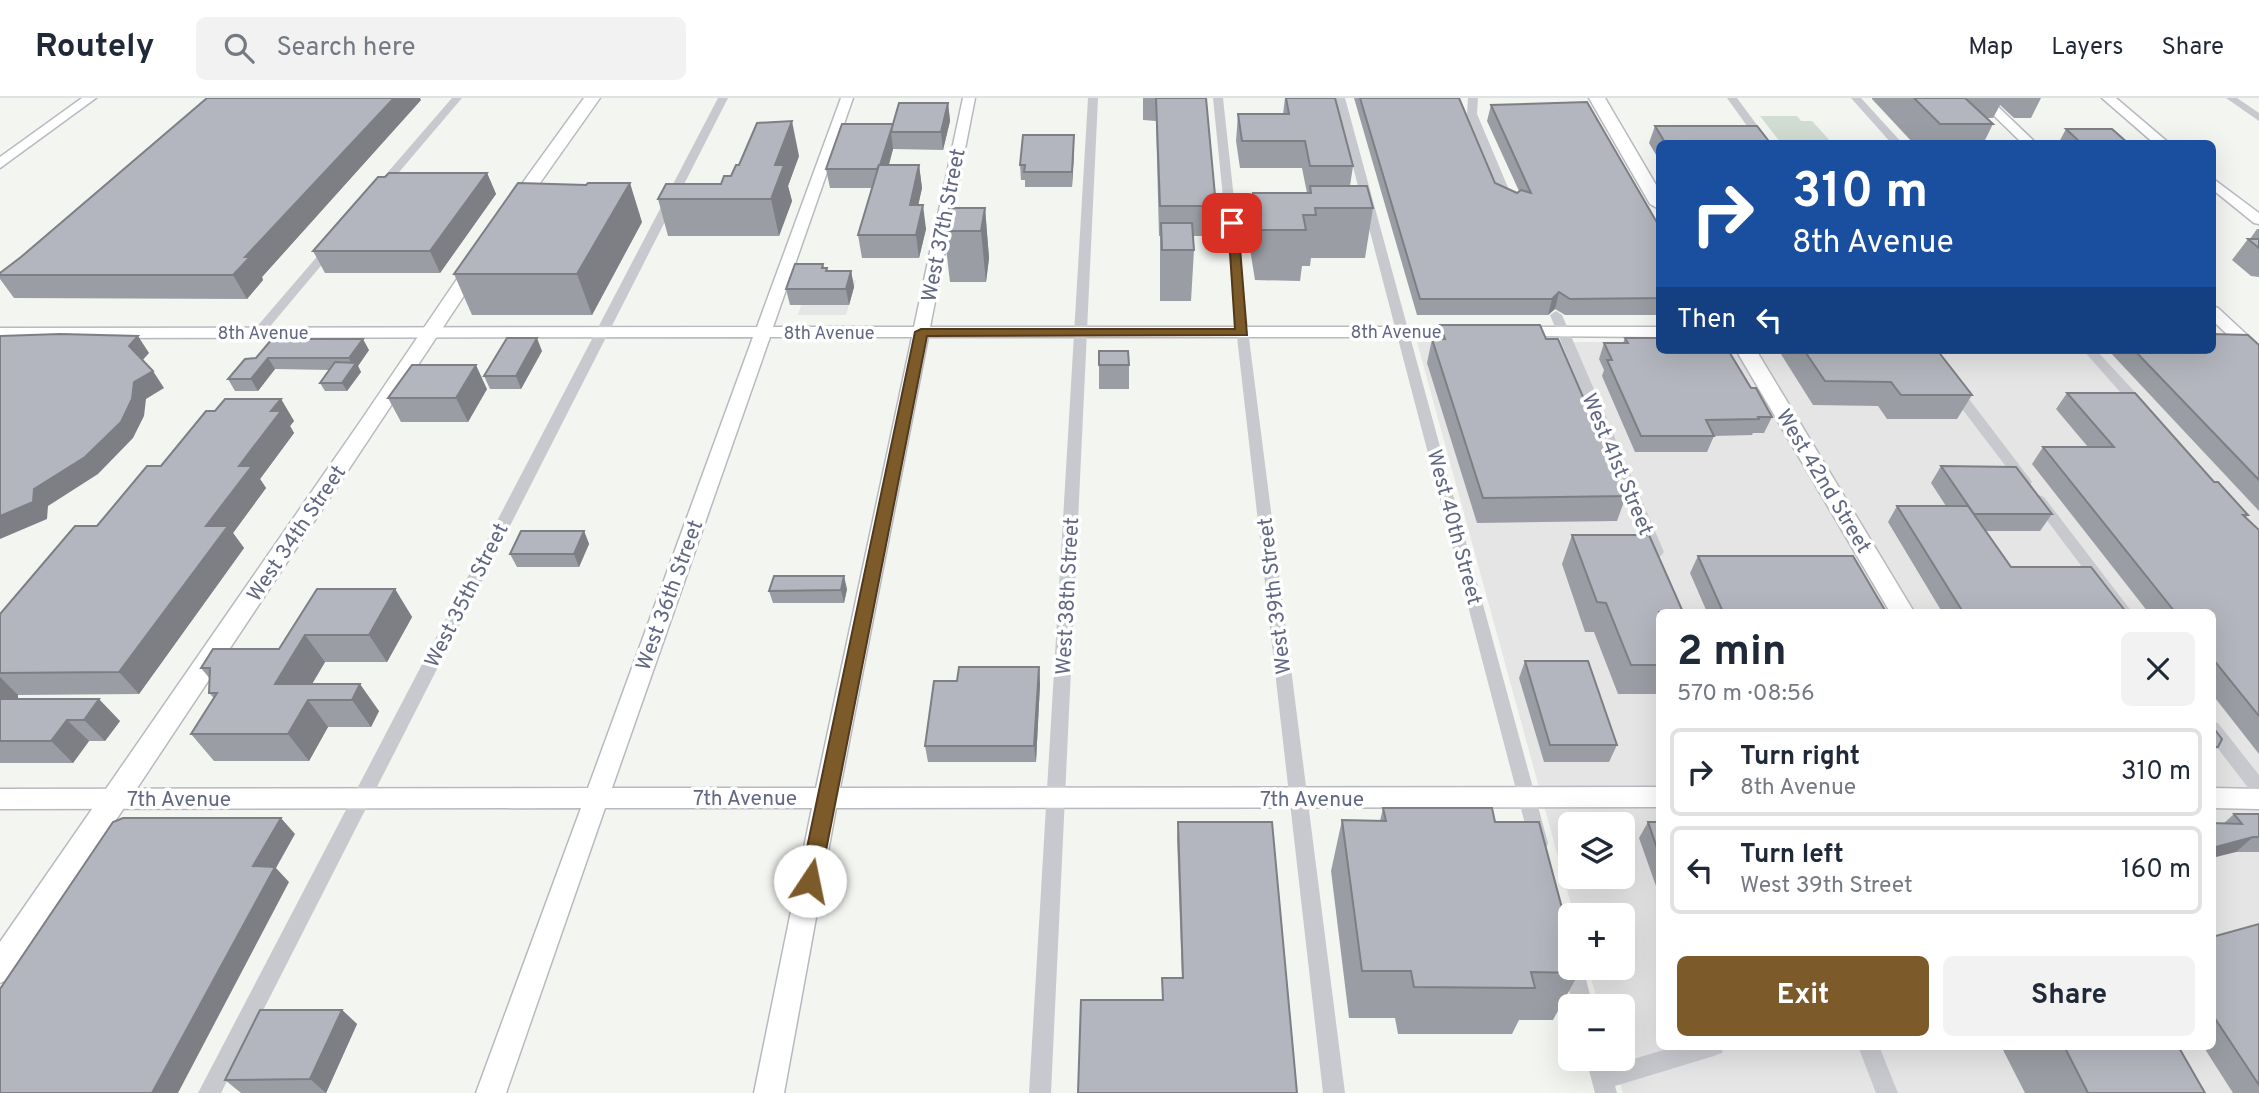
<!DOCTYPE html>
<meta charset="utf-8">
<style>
body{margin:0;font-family:Overpass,sans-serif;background:#f2f2f3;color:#1f2937;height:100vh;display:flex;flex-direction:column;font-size:26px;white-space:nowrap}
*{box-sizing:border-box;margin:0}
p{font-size:23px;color:#747a83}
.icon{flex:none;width:38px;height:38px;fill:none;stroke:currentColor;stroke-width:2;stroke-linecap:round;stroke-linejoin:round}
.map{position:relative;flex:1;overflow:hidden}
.drawer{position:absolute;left:1656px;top:511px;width:560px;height:441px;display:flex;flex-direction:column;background:#fff;border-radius:10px;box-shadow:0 7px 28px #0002}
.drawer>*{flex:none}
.guide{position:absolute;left:1656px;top:42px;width:560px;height:214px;border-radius:10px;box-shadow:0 7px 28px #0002;background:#1a4fa0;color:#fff;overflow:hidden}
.buttons{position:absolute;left:1558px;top:714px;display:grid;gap:14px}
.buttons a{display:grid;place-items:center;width:77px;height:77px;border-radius:10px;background:#fff;box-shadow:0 7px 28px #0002;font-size:35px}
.pin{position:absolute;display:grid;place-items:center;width:60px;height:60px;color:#fff;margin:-30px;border-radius:14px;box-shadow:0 4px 10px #0006}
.me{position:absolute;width:77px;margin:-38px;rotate:11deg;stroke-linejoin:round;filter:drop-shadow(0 0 5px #0008)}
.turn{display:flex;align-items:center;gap:24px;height:147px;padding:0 21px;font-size:32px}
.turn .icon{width:91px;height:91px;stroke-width:2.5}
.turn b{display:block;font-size:49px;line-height:60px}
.then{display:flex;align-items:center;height:66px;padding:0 21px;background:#0003;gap:14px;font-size:26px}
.round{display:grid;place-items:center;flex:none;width:74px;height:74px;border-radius:10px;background:#f2f2f3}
.summary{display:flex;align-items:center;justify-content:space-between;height:119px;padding:0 21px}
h1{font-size:42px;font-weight:700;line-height:52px}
.cta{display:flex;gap:14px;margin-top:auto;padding:14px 21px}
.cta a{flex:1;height:80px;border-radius:10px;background:#7c5a29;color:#fff;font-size:28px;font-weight:700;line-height:80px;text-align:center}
.cta a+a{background:#f2f2f3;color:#1f2937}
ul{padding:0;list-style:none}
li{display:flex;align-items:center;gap:21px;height:88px;margin:0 14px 10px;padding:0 7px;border:4px solid #e0e1e3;border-radius:10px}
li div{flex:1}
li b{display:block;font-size:26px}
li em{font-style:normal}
header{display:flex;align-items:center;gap:42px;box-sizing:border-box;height:98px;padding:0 35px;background:#fff;border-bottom:2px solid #e0e1e3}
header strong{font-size:33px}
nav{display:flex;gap:38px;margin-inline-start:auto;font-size:24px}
.search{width:490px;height:63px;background:#f2f2f3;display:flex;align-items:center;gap:18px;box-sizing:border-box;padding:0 24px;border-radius:10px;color:#747a83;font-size:26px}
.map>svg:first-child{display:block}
.built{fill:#e4e5e4;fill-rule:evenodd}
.green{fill:#d1dcd2}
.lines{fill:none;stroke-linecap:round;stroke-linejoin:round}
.secondary-casing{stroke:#b8b9c0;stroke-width:3}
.primary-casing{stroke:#b8babf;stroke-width:3}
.street{fill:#c8c9ce;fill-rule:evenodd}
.secondary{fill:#fff;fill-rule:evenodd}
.primary{fill:#fff;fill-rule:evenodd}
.wall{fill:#9a9da3}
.shaded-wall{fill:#7d7f85}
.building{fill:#b3b6be;stroke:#7d7f85;stroke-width:2}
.route{fill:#7c5a29;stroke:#513a1b;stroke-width:2}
.labels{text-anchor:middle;stroke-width:7;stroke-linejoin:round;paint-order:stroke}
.far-street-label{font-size:18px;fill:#616883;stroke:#fff}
.street-label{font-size:21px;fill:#616883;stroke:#fff}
</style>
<header>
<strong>Routely</strong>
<div class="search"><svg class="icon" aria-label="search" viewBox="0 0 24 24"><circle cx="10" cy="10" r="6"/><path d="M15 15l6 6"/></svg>Search here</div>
<nav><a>Map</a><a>Layers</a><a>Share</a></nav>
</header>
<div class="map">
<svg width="2259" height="995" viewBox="0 0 2259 995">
<rect width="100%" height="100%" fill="#f3f5f0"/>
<!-- built -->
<g class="built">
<path d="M832,182H856L846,217H798L807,189Z"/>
<path d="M1417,244H1659V252H2212V245H2259V995H1623L1613,961H1622V908H1599L1588,870H1622V817H1574ZM1659,514H2212V948H1659ZM1570,726H1622V779H1570Z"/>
</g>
<!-- green -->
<path class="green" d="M1760,18H1797L1801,23H1812L1832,45H1781Z"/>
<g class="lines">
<defs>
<g id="secondary">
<path d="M82,0H96L0,70V59Z"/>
<path d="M841,0H853L773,229H914L963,0H975L930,229H1468L1476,234L1468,239H928L840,690L1659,689V709L836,710L784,995H754L812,710H605L506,995H476L581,710L0,711V691L588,690L753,239L0,240V230L757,229ZM770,239H912L816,690H612Z"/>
<path d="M1976,0H1989L2037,46H2023Z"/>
<path d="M2102,0H2116L2170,46H2155Z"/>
<path d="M2212,80L2259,115V126L2254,125L2212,91Z"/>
<path d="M2212,208L2218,210L2259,248V262L2253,261L2212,222Z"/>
<path d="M1514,229H1659V239L1508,238L1506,234L1508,230Z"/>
<path d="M2212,690L2259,691V711L2212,710Z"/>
</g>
<g id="primary">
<path d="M584,0H600L518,116H506L503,112Z"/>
<path d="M1589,0H1605L1659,92V111L1650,106Z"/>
<path d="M478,158L487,163L11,880L0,885V844L360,324L472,159Z"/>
<path d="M1736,252H1756L1914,514H1890Z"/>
</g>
</defs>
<!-- secondary casing -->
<use href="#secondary" class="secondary-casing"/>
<!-- primary casing -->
<use href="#primary" class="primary-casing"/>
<!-- street -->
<g class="street">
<path d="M452,0H462L383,93H375V89Z"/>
<path d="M718,0H728L221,995H198Z"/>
<path d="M1088,0H1098L1051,995H1029Z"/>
<path d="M1213,0H1223L1250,248L1345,995H1323L1238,248Z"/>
<path d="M1335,0H1345L1548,745L1546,751L1539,753L1532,751L1530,745Z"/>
<path d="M1468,0H1478L1477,16L1515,106L1514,108L1505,106L1467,16Z"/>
<path d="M1727,0H1737L1771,46H1760Z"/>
<path d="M1851,0H1861L1903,46H1892Z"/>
<path d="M2226,0H2237L2259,15V23Z"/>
<path d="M331,146L337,149L335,151L262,238H254V232L327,147Z"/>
<path d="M1556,213L1562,217L1664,454L1661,458L1656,459L1648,454L1550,217Z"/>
<path d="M2083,252H2096L2146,306V312H2136Z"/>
<path d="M1954,287L1959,288L2030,381L2032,384L2030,387H2020L1947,291Z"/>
<path d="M2039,397L2044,399L2132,514H2116L2034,405L2032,402Z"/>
<path d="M2212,623L2218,625L2259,677V698L2253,696L2212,643Z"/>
<path d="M1570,862V870H1583L1593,908H1573L1563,870L1566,863Z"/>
<path d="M1677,948H1724L1722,955L1714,958L1615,988L1617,995H1595L1586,961H1608L1610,968Z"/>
<path d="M1858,948H1879L1898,995H1876Z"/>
</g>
<!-- secondary -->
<use href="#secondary" class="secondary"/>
<!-- primary -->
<use href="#primary" class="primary"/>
</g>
<!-- wall -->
<g class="wall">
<path d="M1143,0H1206L1216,108L1214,138H1192L1194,152L1191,203H1160V138H1159L1156,23L1143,22Z"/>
<path d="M1285,0H1335L1353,68L1350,88L1373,110L1365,160H1311L1310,168H1302L1300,183L1255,182L1249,145L1253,95H1307L1302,70H1240L1236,43L1238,16H1283Z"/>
<path d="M1354,0H1459L1495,85L1517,95L1519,93L1487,23L1491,7L1659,128V217H1565L1555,211L1548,217H1417Z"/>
<path d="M1872,0H2041L2031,20H2014L2000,7L1993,20H1987L1993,26L1983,46H1914L1872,1Z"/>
<path d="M421,2L262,179L263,182L247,201L14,200L0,181V175Z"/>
<path d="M948,5L950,23L943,52L893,51L889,67H919L922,90L918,107L926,131L919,160H862L858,137L872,90H830L826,71L893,26Z"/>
<path d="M1655,28L1771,46H1659V62L1649,45Z"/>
<path d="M2066,31L2129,46H2058Z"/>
<path d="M1074,37V52L1072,89H1025V82H1021L1020,67Z"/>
<path d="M799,58L788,88L792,103L779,138H668L658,101L721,86L731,78Z"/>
<path d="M487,75L496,96L440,175H325L313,153Z"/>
<path d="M985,110L989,160L986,184H950L944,133Z"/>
<path d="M642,124L592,217H472L454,176Z"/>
<path d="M2257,131H2259V179L2251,178L2232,162L2248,141H2250Z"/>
<path d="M823,166L824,170H827L828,173H851L854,189L849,207H790L786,191Z"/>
<path d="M1440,227L1546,241L1626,398L1617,423L1477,425L1427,265L1432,241H1437Z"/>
<path d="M1625,240L1751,290L1772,319L1764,335H1753L1752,337L1714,338L1707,354H1635L1602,278L1604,272L1599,261L1604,245H1623Z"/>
<path d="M2259,247V413L2108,252H2212Z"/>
<path d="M369,252L358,268L361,274L347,293H325L320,285L330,272L275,271L258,293H235L228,281L245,261Z"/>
<path d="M1779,252H1937L1972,297L1957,321H1887L1878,308L1813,307L1779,253Z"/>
<path d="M542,253L521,291H490L484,278Z"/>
<rect x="1099" y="267" width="30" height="24"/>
<path d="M487,291L468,324H401L388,300Z"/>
<path d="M2067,295L2214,384L2248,417L2246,419L2259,432V656L2212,596V514H2148L2032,366L2043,349H2088L2056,311Z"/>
<path d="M281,301L294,323L290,328L294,335L260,381L266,390L233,435L244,450L139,596L18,597V601L120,623L105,643H89L73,665H0V516L161,368L215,313Z"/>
<path d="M1941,368L2052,416L2040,433H1985L2011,469L2126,514H1942L1888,424L1897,408H1946L1931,385Z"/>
<path d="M584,433L589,446L579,469H517L510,456Z"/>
<path d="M1572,437L1659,514V596H1618L1594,534H1585L1562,466Z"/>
<path d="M1698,458L1886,514H1707L1690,475Z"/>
<path d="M317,491H395L412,519L387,564H325L312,586L379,613L371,629H328L309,663H214L191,636L214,600L209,595L210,581L201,570L279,551Z"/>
<path d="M847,491L844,505H773L769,493Z"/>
<path d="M1525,563L1617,647L1609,664H1544L1519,580Z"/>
<path d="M1039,569L1040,586L1036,664H928L925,648L957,583Z"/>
<path d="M2212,628L2218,649L2212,655Z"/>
<path d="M1383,710L1495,724L1579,875L1553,922H1519L1512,936H1398L1395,920H1349L1331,773L1342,722L1380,723Z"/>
<path d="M2234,716H2259V754H2236L2223,726Z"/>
<path d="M1178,724L1297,995L1162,902V880H1182L1177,740Z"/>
<path d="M1648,724H1659V788H1656L1639,740Z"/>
<path d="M2259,826V995H2233L2203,948H2212V839Z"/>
<path d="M342,912L357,926L326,995H241L225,982Z"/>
<path d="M2001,948H2178L2205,995H2025Z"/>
</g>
<!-- shaded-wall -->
<g class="shaded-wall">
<path d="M394,0H420L421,2L262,179L263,182L247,201L233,177L245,159Z"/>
<path d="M948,5L950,23L943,52L941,34Z"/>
<path d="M792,23L799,58L788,88L792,103L779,138L771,101L775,67Z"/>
<path d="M891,34L893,51L882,90L879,71Z"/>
<path d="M1074,37V52L1072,89V74Z"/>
<path d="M919,67L922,90L913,131L910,107Z"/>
<path d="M487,75L496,96L440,175L430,153Z"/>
<path d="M630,85L642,124L592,217L577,176Z"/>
<path d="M923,107L926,131L919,160L916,137Z"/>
<path d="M985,110L989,160L986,184L981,133Z"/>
<path d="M851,173L854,189L849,207L846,191Z"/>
<path d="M1559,194L1555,211L1548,217L1552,201Z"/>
<path d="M138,238L149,255L141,264L129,248Z"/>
<path d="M537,240L542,253L521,291L516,278Z"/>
<path d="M363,241L369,252L358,268L361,274L347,293L342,285L353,269L349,260Z"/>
<path d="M268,260L275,271L258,293L251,281Z"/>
<path d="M476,267L487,291L468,324L456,300Z"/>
<path d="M153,273L164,290L146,301L144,318L133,340L98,376L48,408L47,421L0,441V418L34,391L134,284Z"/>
<path d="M281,301L294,323L290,328L294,335L260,381L266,390L233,435L244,450L139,596L119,574L206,428L239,368L271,313Z"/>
<path d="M584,433L589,446L579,469L574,456Z"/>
<path d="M844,478L847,491L844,505L841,492Z"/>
<path d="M395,491L412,519L387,564L369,537Z"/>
<path d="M305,537L325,564L296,613L275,586Z"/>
<path d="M1039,569L1040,586L1036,664L1034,648Z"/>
<path d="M0,579L18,597V623L0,605Z"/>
<path d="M360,586L379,613L371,629L352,602Z"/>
<path d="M99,601L120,623L105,643L84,622Z"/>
<path d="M308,602L328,629L309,663L288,636Z"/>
<path d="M67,622L89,643L73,665L51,643Z"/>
<path d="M281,720L295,736L276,770L289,784L178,995H152L253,768Z"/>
<path d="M2253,739L2236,754L2212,760V750Z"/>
<path d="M342,912L357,926L326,995L310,981Z"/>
</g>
<!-- building -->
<g class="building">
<path d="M207,0H394L245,159H250L233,177H0V175L21,159Z"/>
<path d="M1156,0H1206L1216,108H1160Z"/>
<path d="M1286,0H1335L1353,68H1310L1305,43H1242L1238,16H1289Z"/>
<path d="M1360,0H1459L1495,85L1517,95L1521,92L1531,95L1491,7L1587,4L1659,128V200L1570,201L1559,194L1552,201H1420Z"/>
<path d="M1914,0H1965L1993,26H1940Z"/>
<path d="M899,5H948L941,34H891L893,26L880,67H879L877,71H826L842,26H893Z"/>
<path d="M792,23L775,67H784L771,101H658L666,86H721L724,78H731L736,67H739L757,25Z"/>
<path d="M1655,28H1757L1771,46H1666Z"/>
<path d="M2066,31H2112L2129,46H2082Z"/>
<path d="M1023,37H1074L1072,74H1024L1025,67H1020Z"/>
<path d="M879,67H919L910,107H923L916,137H858Z"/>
<path d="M389,75H487L430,153H313L378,79H385Z"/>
<path d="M518,85L586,87L588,85H630L577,176H454Z"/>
<path d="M1310,88H1367L1373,110H1315L1316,117H1303L1306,132H1259L1253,95H1311Z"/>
<path d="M949,110H985L981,133H944Z"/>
<path d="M1161,125H1192L1194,152H1162Z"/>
<path d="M2248,141H2259V150Z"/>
<path d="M795,166H823L822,170H827L826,173H851L846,191H786Z"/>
<path d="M1440,227H1540L1546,241H1558L1626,398L1483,400L1432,241H1445Z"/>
<path d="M60,236L138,238L129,248L153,273L134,284L132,301L121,324L85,359L34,391L33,404L0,418V238Z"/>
<path d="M2212,236L2248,237L2259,247V382L2134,252H2212Z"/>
<path d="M507,240H537L516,278H484Z"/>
<path d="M1625,240H1659V252H1728L1751,290H1756L1772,319H1758L1759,321L1706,322L1714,338H1641L1607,262H1612L1604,245H1628Z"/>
<path d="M272,241H363L349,260H268L251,281H228L245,261L256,260Z"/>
<path d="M1804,252H1937L1972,297H1901L1891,284L1825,283Z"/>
<path d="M1099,253H1128L1129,267H1099Z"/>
<path d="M335,264L356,265L342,285H320Z"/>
<path d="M412,267H476L456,300H388Z"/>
<path d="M2067,295H2135L2214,384H2218L2248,417H2243L2259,432V618L2212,560V514H2175L2043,349H2114Z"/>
<path d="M225,301H281L271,313H281L239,368H252L206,428H228L119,574L0,575V516L75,428H97L147,368H161L206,313H215Z"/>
<path d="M1941,368L2016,369L2052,416H1974Z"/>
<path d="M1897,408H1968L2011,469H2091L2126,514H1963Z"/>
<path d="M521,433H584L574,456H510Z"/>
<path d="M1572,437H1649L1683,514H1659V567H1631L1606,505L1597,504Z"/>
<path d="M1698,458H1853L1886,514H1723Z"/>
<path d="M774,478H844L841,492L769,493Z"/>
<path d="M317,491H395L369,537H305L275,586H360L352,602H308L288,636H191L217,595H209L210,570H201L213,551H279Z"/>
<path d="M1525,563H1588L1617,647H1550Z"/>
<path d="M959,569H1039L1034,648H925L934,583H957Z"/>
<path d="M0,601H99L84,622H67L51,643H0Z"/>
<path d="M2212,628L2222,641L2218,649H2212Z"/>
<path d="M1383,710H1492L1495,724H1539L1570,840V870H1578L1579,875L1531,874L1535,890L1414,889L1411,873H1362L1342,722L1386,723Z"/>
<path d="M2234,716H2259V739H2253L2212,750V725L2242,726Z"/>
<path d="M123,720H281L253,768L275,769L152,995H0V891L113,724Z"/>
<path d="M1178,724H1272L1297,995H1078L1081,902H1163L1162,880H1183Z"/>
<path d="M1648,724H1659V756Z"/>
<path d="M2259,826V987L2212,916V839Z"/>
<path d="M260,912H342L310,981L225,982Z"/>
<path d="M2064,948H2178L2205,995H2088Z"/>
</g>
<!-- route -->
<path class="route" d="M1228,123L1238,125L1247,237L927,238L820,783L817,789L810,792L803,789L800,783L915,234L921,231H1235Z"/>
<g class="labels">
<!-- far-street labels -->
<g class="far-street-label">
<text x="1396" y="240">8th Avenue</text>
<text x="263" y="241">8th Avenue</text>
<text x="829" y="241">8th Avenue</text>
</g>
<!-- street labels -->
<g class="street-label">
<text transform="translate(943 127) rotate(-79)" y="7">West 37th Street</text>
<text transform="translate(1618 366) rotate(67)" y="7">West 41st Street</text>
<text transform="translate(1824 383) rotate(59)" y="7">West 42nd Street</text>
<text transform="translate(1455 429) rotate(75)" y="7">West 40th Street</text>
<text transform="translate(296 435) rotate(-56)" y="7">West 34th Street</text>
<text transform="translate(466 497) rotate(-63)" y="7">West 35th Street</text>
<text transform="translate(669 497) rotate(-70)" y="7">West 36th Street</text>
<text transform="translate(1067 498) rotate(-87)" y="7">West 38th Street</text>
<text transform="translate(1274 498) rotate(-97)" y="7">West 39th Street</text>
<text x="745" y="707">7th Avenue</text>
<text x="179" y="708">7th Avenue</text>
<text x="1312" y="708">7th Avenue</text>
</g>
</g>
</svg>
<div class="buttons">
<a><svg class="icon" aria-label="layers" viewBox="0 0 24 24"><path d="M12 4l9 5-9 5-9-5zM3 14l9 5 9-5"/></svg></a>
<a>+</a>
<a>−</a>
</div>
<div class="pin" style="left:1232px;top:125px;background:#d93025"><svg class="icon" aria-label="arrive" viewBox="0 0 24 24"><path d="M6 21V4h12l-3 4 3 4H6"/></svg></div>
<svg class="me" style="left:810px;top:783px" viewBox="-20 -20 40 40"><circle r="19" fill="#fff"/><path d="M0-13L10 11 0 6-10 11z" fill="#7c5a29"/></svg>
<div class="guide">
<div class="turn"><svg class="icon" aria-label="right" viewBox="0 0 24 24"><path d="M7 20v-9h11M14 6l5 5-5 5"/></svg><div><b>310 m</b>8th Avenue</div></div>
<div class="then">Then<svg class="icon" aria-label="left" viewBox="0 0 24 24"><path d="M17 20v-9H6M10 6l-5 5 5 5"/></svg></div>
</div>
<section class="drawer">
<div class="summary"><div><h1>2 min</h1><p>570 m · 08:56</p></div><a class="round"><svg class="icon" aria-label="close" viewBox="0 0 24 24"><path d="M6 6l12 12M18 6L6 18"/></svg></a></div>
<ul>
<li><svg class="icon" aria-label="right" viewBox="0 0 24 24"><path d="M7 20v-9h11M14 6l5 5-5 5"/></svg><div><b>Turn right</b><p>8th Avenue</p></div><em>310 m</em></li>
<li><svg class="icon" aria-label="left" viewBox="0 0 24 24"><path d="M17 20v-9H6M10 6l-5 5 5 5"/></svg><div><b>Turn left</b><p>West 39th Street</p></div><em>160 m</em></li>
</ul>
<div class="cta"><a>Exit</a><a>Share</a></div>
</section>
</div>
